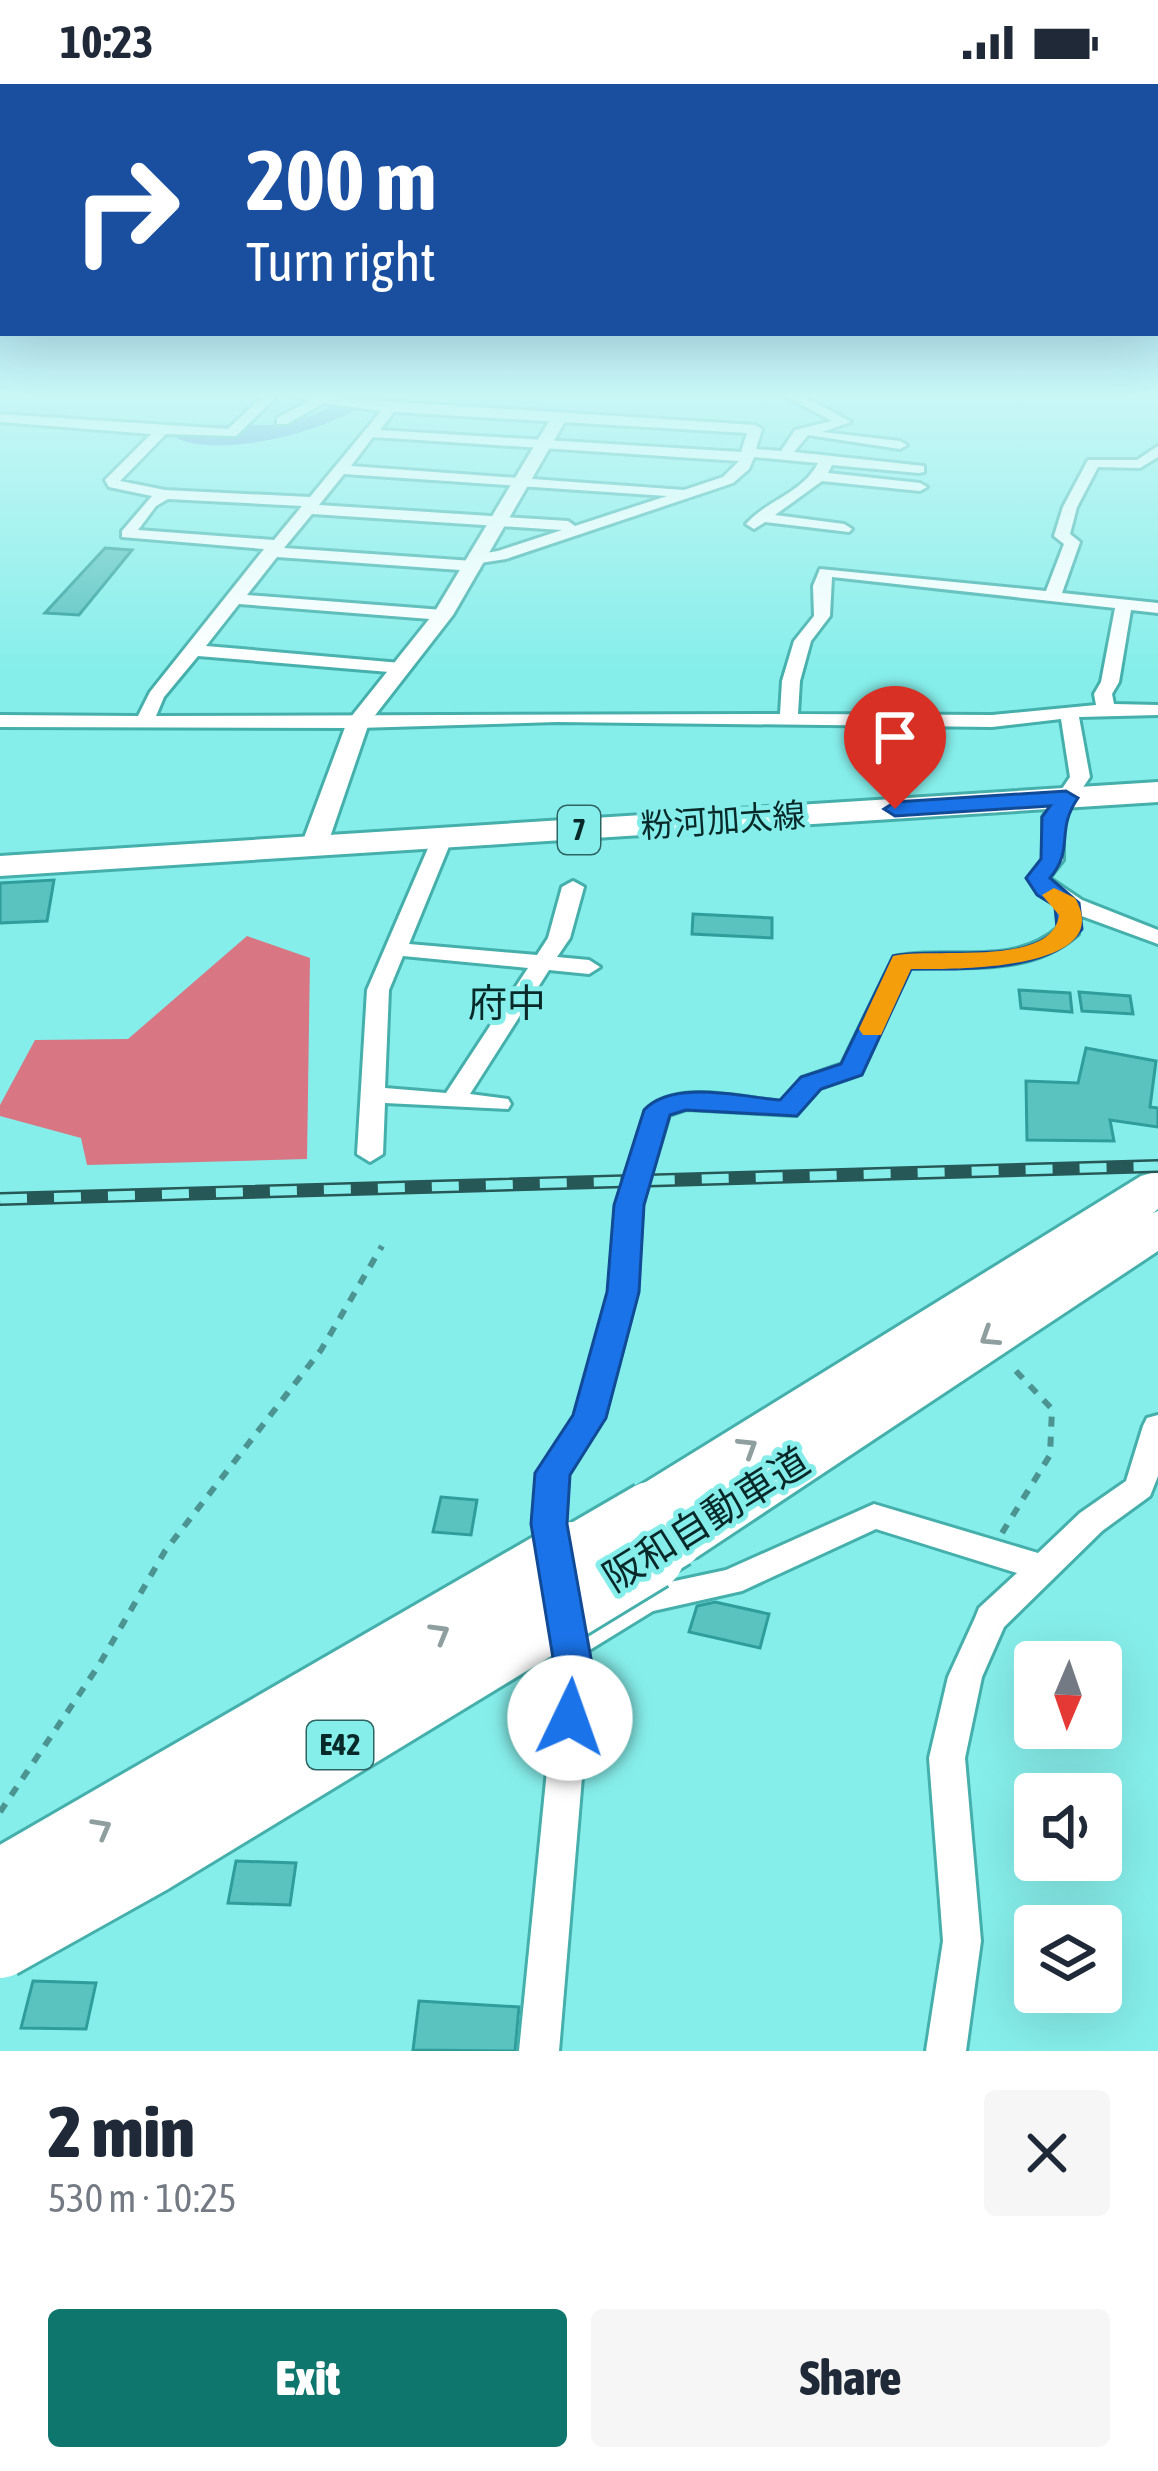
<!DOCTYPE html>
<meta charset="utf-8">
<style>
body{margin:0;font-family:"Asap Condensed","Noto Sans JP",sans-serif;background:#f6f6f7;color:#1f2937;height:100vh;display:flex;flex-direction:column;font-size:45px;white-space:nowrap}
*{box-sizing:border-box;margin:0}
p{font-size:39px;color:#747a83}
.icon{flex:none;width:66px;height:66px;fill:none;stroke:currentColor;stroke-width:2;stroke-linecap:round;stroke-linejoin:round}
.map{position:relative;height:1967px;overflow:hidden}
.side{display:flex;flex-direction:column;background:#fff;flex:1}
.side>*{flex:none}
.hud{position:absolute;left:0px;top:0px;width:1158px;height:252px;box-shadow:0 12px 48px #0002;background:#1a4fa0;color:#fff;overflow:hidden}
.needle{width:78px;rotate:182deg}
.controls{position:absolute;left:1014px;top:1557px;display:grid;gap:24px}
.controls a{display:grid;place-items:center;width:108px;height:108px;border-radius:12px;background:#fff;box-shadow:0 12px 48px #0002;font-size:60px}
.pin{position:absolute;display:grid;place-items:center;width:102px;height:102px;color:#fff;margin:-123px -51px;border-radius:50% 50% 50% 0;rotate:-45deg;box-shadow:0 0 12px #0007}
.pin .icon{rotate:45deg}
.me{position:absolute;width:132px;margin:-66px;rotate:3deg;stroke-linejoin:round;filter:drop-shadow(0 0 9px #0008)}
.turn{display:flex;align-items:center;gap:42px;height:252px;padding:0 48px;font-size:54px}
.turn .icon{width:156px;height:156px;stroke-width:2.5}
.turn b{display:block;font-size:84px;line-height:102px}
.round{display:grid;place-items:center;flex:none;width:126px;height:126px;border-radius:12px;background:#f6f6f7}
.headline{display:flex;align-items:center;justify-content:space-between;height:204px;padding:0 48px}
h1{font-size:72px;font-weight:800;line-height:90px}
.action{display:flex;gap:24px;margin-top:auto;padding:24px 48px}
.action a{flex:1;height:138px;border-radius:12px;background:#0f766e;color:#fff;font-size:48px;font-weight:800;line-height:138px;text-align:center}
.action a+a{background:#f6f6f7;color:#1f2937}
.status{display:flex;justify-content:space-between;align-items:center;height:84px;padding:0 60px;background:#fff;direction:ltr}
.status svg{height:33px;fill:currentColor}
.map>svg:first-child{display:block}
.forest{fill:#d87683}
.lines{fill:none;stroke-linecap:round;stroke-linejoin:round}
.river{fill:#5694da;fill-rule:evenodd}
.building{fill:#5ac2bf;stroke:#2f9e9b;stroke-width:3}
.minor-casing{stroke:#44afab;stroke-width:6}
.tertiary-casing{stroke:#44afab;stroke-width:6}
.primary-casing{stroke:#44afab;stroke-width:6}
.motorway-casing{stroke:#44afab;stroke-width:6}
.path{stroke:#4c9492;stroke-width:6;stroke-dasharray:10 10;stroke-linecap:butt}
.minor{fill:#fff;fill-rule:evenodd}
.tertiary{fill:#fff;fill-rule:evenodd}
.primary{fill:#fff;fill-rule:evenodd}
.motorway{fill:#fff;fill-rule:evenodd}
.rail-casing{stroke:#265857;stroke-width:14}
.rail{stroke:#86eeea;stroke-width:9;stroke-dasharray:27;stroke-linecap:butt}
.motorway-bridge-far1-casing{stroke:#44afab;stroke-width:60;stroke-linecap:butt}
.motorway-bridge-casing{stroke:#44afab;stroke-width:74;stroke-linecap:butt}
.motorway-bridge-far1{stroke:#fff;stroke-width:54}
.motorway-bridge{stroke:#fff;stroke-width:68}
.oneway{stroke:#8f9f9f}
.route{fill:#1a73e8;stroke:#114b97;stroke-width:3}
.slow{fill:#f59e0b}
.labels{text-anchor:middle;stroke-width:10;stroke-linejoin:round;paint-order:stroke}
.shield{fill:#86eeea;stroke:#2d6463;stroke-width:3}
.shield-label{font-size:30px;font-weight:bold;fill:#072929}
.street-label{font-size:33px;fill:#072929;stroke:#86eeea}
.quarter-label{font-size:39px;fill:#072929;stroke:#86eeea}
.near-street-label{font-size:39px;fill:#072929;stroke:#86eeea}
</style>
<div class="status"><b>10:23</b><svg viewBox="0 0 49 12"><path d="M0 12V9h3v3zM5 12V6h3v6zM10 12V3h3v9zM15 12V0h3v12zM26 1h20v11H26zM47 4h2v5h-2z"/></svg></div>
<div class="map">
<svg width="1158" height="1967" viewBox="0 0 1158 1967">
<rect width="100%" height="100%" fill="#86eeea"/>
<!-- forest -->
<path class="forest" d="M247,852L310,874L307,1075L87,1081L81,1054L0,1032V1021L35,956L128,955Z"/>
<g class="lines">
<!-- river -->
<path class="river" d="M349,311H374C342,347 204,380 169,349C185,335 253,344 280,340C305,336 328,326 349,311Z"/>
</g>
<!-- building -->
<g class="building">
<path d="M105,464L132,466L79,531L45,529Z"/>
<path d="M54,796L47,837L0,839V799Z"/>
<path d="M693,830L772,834V854L692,850Z"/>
<path d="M1019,906L1070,909L1072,928L1021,924Z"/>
<path d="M1079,908L1130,912L1133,930L1082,927Z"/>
<path d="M1086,964L1156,977L1150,1023L1158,1024V1043L1110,1036L1114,1057L1027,1056L1026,997L1078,999Z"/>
<path d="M441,1413L477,1416L471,1451L433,1448Z"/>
<path d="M715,1518L769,1530L760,1564L689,1548L697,1522Z"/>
<path d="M236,1777L296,1779L290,1821L228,1819Z"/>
<path d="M33,1897L96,1899L86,1945L21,1944Z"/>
<path d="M419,1917L519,1923L515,1967L413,1966Z"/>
</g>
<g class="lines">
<defs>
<g id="minor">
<path d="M264,311H278L236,352L166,350L120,397L165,406L310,413L381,327L324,319L287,340H277V334L309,317L291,311L755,341L762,345L756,365L781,367L795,346L832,337L784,311H801L851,338L822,348L900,357L907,361L900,365L808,351L794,368L924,382V388L919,389L832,381L828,389L920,399L927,403L920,407L822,397L775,431L844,440L852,445L849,448L765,438L754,445L746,440C767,416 803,409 818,379L754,373L749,385L733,399L506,475L480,479V485L474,487L277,473L247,511L443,526L451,531L443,536L239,520L206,562L401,579L410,584L401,589L198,572L164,613L156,632L780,630L782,597L794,557L814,532L813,502L820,485L1046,507L1064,460L1054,452L1063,423L1088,376H1137L1158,362V373L1140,384L1098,383L1077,423L1070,450L1080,458L1062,509L1158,519V529L1131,526L1119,598L1112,610L1114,620L1158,621V631L1079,633L1090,693L1063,733V776L1049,794L1082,816L1158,846V860L1079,831L1078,850C1031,892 969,881 910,884L860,990L820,1004L796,1031L687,1025L669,1031L642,1121L637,1209L604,1334L568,1391L565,1440L571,1472L566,1481L555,1485L544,1481L533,1440L538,1389L575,1332L609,1209L616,1121L646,1026C677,996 741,1014 781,1018L802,994L842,980L894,873C950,861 1012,885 1059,843L1056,820L1028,794L1043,775V733L1070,693L1061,635L992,643L557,638L358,644L0,643V631L138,632L150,608L264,465L122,453V447L152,412L109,403L105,396L151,350L0,338V330L228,345ZM394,328L747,349L741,368L380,346ZM373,353L739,377L723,393L684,406L351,382ZM344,390L667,412L575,442L568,437L319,421ZM168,415L302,422L274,456L138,446L156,422ZM312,430L562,446L498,467L473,471V477L284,464ZM832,493L1115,524L1101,598L1094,610L1096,621L992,631L798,630L800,597L811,557L830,532Z"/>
<path d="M442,749L452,755L409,860L537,871L548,854L562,803L573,797L584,803L570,854L557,873L589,876L600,883L589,890L549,886L470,1010L508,1015L511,1020L508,1025L385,1019L383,1070L370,1078L357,1070L367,906L432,755ZM403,872L528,884L446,1009L385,1004L389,906Z"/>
<path d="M1158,1331V1392L1150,1412L1102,1447L1004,1543L982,1593L965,1674L981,1857L966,1967H926L943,1857L929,1674L948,1593L975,1534L979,1524L1017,1489L876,1445L742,1507L653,1527L588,1567L591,1586L559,1967H519L557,1586L549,1530L553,1520L565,1516L577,1520L582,1536L633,1506L726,1486L874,1420L1038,1469L1080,1429L1126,1397L1143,1342L1147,1334Z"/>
</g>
<path id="tertiary" d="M559,329L567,334L453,531L369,639L327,762L314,770L305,767L301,762L347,638L434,529L551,334Z"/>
<path id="primary" d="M1158,698V718L0,792V772Z"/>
<path id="motorway" d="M1158,1087V1125L1153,1129L1158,1127V1167L697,1473L676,1480L655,1473L646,1456L651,1447L628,1441L620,1425L628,1409L1141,1092Z"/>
</defs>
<!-- minor casing -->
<use href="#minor" class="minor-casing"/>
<!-- tertiary casing -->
<use href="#tertiary" class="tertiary-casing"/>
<!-- primary casing -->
<use href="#primary" class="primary-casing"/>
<!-- motorway casing -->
<use href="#motorway" class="motorway-casing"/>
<!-- path -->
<g class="path">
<path d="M1002,1449L1050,1371L1052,1325L1014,1285"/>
<path d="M0,1728L99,1581L165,1467L321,1266L382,1162"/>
</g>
<!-- minor -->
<use href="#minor" class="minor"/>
<!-- tertiary -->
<use href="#tertiary" class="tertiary"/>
<!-- primary -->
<use href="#primary" class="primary"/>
<!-- motorway -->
<use href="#motorway" class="motorway"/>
<defs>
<path id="rail" d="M0,1115L1158,1082"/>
</defs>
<!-- rail casing -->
<use href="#rail" class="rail-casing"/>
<!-- rail -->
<use href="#rail" class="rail"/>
<defs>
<g id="motorway-bridge-far1">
<path d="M563,1475L649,1425"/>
<path d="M645,1475L676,1456"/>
</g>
<g id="motorway-bridge">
<path d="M0,1800L568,1472"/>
<path d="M0,1860L152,1775L650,1472"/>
</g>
</defs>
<!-- motorway-bridge-far1 casing -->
<use href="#motorway-bridge-far1" class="motorway-bridge-far1-casing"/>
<!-- motorway-bridge casing -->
<use href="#motorway-bridge" class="motorway-bridge-casing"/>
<!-- motorway-bridge-far1 -->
<use href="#motorway-bridge-far1" class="motorway-bridge-far1"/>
<!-- motorway-bridge -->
<use href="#motorway-bridge" class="motorway-bridge"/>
</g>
<!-- one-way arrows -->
<defs><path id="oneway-chevron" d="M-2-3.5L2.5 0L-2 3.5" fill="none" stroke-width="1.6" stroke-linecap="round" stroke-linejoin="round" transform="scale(3)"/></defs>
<g class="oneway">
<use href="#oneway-chevron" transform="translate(989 1253) rotate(147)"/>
<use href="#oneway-chevron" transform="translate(748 1363) rotate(-32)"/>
<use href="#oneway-chevron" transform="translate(440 1549) rotate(-30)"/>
<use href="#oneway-chevron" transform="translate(102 1744) rotate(-29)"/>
</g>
<!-- sky -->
<linearGradient id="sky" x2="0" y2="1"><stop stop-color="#6da7e2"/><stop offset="0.53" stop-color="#c9f7f6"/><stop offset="1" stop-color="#c9f7f6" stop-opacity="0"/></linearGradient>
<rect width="1158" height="586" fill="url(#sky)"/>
<!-- route -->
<path class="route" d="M1066,707L1078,714C1055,747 1075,764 1050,794L1079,819L1082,845C1050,889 961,885 911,885L862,991L821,1005L797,1032L686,1026L670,1031L644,1121L639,1208L606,1334L570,1391L567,1440L593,1586L589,1634L584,1646L570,1651L556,1646L550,1634L555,1586L531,1440L535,1389L573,1331L607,1208L614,1121L644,1026C673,995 741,1013 780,1016L801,993L841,980L893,872C936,862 1026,883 1057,844L1055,822L1037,811L1026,794L1041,775L1042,733L1050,722L895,732L884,725L895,718Z"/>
<!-- slow -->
<path class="slow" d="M1054,804L1075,814C1118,888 951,885 911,885L881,951H863L859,945L893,872C931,863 1053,884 1059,831L1042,811Z"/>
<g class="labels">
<!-- shield labels -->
<g class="shield">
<rect x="558" y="722" width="42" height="48" rx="9"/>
<rect x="307" y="1637" width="66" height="48" rx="9"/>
</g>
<g class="shield-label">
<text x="579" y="756">7</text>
<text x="340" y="1671">E42</text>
</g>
<!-- street labels -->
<g class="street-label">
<text transform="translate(723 736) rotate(-4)" y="12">粉河加太線</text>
</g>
<!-- quarter labels -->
<g class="quarter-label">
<text x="507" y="933">府中</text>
</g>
<!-- near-street labels -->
<g class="near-street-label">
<text transform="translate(706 1435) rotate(-32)" y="14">阪和自動車道</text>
</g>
</g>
</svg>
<div class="controls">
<a><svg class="needle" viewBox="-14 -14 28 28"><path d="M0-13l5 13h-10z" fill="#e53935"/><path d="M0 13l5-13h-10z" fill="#747a83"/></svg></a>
<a><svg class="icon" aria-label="sound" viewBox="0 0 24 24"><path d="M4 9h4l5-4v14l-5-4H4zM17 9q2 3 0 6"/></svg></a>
<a><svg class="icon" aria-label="layers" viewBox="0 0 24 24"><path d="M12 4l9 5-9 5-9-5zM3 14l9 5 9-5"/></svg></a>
</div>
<div class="pin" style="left:895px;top:725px;background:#d93025"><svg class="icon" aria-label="arrive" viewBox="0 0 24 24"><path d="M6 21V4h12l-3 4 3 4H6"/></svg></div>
<svg class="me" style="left:570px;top:1634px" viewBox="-20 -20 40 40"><circle r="19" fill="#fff"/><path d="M0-13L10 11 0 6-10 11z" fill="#1a73e8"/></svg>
<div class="hud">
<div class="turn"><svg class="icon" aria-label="right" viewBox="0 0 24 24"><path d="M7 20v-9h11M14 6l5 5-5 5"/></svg><div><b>200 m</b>Turn right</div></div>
</div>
</div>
<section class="side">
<div class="headline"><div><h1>2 min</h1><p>530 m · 10:25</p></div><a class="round"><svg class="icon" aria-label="close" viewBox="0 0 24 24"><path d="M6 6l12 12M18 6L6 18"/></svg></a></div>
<div class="action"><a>Exit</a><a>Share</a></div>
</section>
